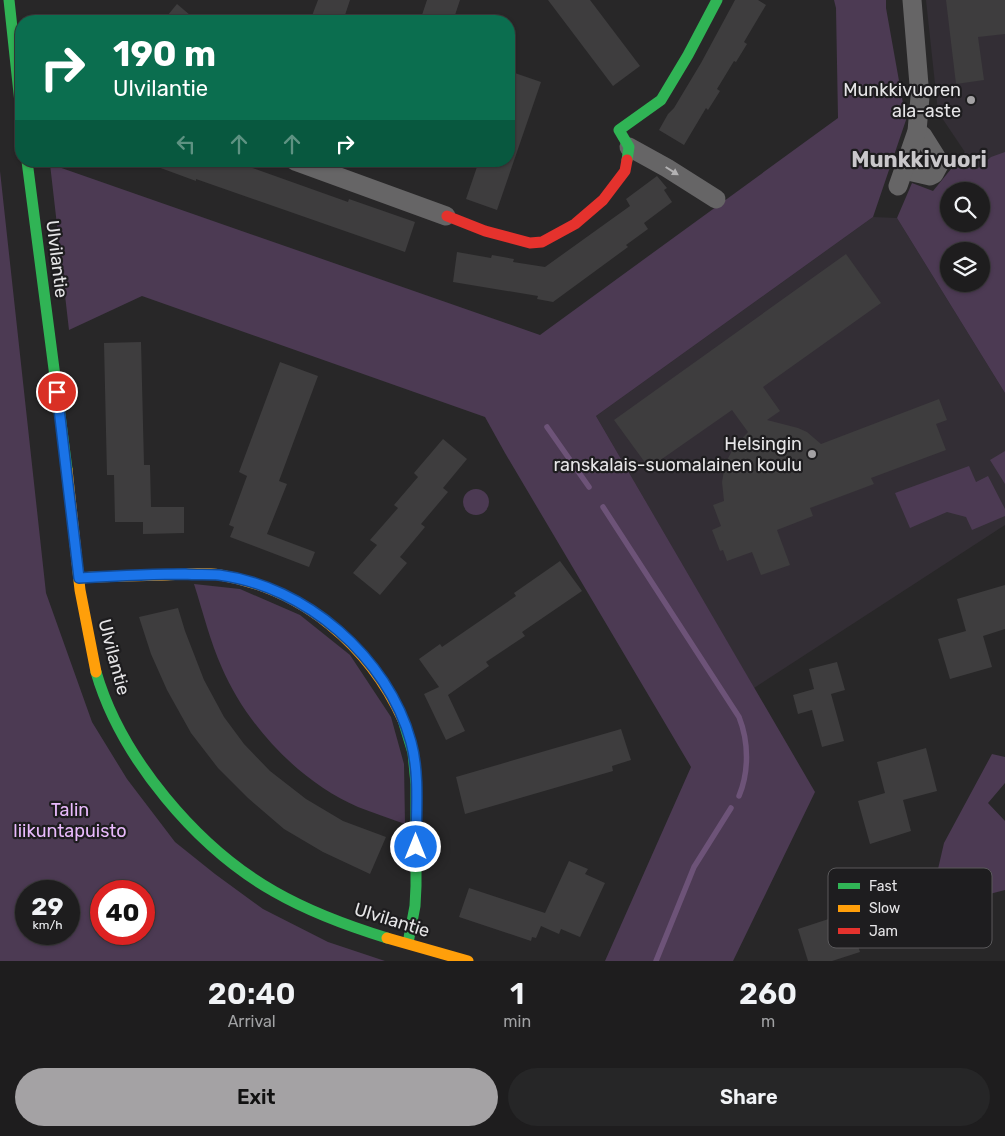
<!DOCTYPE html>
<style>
body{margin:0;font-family:Rubik,sans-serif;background:#262627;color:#f1f3f6;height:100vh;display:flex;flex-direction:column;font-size:19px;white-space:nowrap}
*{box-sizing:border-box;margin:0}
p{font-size:16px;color:#a1a2a4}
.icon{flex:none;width:28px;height:28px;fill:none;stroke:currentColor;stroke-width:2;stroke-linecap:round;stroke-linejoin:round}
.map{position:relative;height:961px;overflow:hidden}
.side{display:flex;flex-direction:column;background:#1e1d1e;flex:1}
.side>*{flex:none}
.hud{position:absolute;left:15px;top:15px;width:500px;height:152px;border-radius:20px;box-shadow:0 1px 4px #0004,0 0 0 1px #3c3b3c;background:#0b6e4f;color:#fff;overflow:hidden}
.tools{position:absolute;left:940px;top:182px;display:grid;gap:10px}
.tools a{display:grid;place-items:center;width:50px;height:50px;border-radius:50%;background:#1e1d1e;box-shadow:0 1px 4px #0004,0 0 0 1px #3c3b3c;font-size:25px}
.speed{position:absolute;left:15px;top:880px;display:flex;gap:10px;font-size:25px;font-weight:700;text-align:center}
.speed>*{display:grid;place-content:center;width:65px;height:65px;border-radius:50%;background:#1e1d1e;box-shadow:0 1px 4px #0004,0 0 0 1px #3c3b3c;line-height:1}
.speed small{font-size:12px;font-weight:400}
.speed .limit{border:8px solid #d22;background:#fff;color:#111}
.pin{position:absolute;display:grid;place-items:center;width:42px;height:42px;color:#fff;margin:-21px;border:2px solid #fff;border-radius:50%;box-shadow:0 1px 5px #0007}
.me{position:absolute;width:55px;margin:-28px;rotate:0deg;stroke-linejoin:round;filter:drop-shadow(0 0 4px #0008)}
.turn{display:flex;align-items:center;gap:18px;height:105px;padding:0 15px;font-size:22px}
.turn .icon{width:65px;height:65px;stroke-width:2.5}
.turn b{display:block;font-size:35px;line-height:42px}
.lanes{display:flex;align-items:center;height:48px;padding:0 15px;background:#0003;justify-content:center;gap:25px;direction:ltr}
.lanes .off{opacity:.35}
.eta{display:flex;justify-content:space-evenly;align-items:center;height:85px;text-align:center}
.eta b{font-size:30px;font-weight:600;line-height:35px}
.action{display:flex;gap:10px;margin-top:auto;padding:10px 15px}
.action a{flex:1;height:58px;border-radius:30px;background:#a4a2a4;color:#111;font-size:20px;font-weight:600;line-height:58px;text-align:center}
.action a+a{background:#262627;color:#f1f3f6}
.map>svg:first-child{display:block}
.built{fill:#332e35}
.green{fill:#4c3a53;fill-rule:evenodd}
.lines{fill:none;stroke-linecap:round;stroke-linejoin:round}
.stream{stroke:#6d5378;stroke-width:5.5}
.building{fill:#3e3d3e}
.street{stroke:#666566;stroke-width:19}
.fast{stroke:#30b455;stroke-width:11}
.slow{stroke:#ff9f0a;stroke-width:11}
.jam{stroke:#e5322d;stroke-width:11}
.oneway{fill:#b3b2b3}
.route-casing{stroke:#114b97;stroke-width:12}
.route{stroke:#1a73e8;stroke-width:9}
.poi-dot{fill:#a4a2a4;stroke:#1e1d1f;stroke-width:2}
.labels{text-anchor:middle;stroke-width:4.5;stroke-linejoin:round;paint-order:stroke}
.poi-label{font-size:18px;fill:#e6e5e7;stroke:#1e1d1f;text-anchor:end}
.street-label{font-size:18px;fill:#e6e5e7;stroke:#1e1d1f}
.park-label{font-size:18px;fill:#e9bafc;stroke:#1e1d1f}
.district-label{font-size:22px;font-weight:bold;fill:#c9c7ca;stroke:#1e1d1f}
.key{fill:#1e1d1f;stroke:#5a595b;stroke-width:1}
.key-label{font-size:14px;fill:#e6e5e7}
</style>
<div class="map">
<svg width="1005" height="961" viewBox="0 0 1005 961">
<rect width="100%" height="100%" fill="#282728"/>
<!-- built -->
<g class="built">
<path d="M926,0H1005V204L977,170L938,112Z"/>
<path d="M873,217L897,218L1005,393V525L754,688L596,416Z"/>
</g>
<!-- green -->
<g class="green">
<path d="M834,0H886V8L906,120L873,217L596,416L815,792L733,961H605L691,767L505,453L485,417L142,296L69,330L50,164L540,335L838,118L836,8Z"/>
<path d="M965,152L977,169L991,157L1005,152V393L897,218L912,183L933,191ZM949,191H981V224H949ZM949,251H981V284H949Z"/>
<path d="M0,171L46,593L92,722L127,779L175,842L215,874L263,909L328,942L385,961H0ZM26,891H69V934H26ZM101,891H144V934H101Z"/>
<path d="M1005,451V484L990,460Z"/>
<path d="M969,466L976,482L988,476L1005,509V516L972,530L966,517L947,512L910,528L895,493Z"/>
<circle cx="476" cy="502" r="13"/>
<path d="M194,584L240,589L300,615L350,655L391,717L404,764L405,824C389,818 373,813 358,807C300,782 247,726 222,668C210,641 203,612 194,584Z"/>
<path d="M992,754L1005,757V783L988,803L1005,821V890L947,905L932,895L944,843Z"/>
</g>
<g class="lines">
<!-- stream -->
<g class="stream">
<path d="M547,427L589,487"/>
<path d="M603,507L739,717C749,742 749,772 739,796"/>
<path d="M656,961L694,867L731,808"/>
</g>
</g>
<!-- building -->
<g class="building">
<path d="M318,0H350L343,21H310Z"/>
<path d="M427,0H460L453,21H420Z"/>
<path d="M548,0H590L640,66L613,86Z"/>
<path d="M735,0H758L766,5L744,42L747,44L736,62L734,61L717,89L720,91L708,110L706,108L684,145L659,130L668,114L674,108L701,63Z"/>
<path d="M946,0H1005V34L978,37L984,80L956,84Z"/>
<path d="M177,4L197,21H163Z"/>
<path d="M509,71L541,82L497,210L466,199L479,161H509Z"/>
<path d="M147,161H233L348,202L349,199L415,222L405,252L196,179V181L147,163Z"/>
<path d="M657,176L667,188L664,190L672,202L644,223L648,229L626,245L628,247L553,302L537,299L538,296L453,282L457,252L491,258L492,255L514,259L513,262L545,267L630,206L626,199Z"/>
<path d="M846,254L881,303L763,387L780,411L767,420L798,428L807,432L821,444L939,399L947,420L936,424L946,450L871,478L874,484L810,508L813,516L777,530L790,565L761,575L752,552L727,561L723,550L720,551L712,530L721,526L713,505L724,501L722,482L725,464L734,447L748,432L732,410L649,468L614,420Z"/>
<path d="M141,342L144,465H150L151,507H184V533L143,534V522H115L114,475H107L104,343Z"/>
<path d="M280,362L318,376L279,481L287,484L267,534L315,552L309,567L230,537L234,527L229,525L247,476L239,472Z"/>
<path d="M443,439L467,459L443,488L448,492L421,524L425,527L400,557L407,563L380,595L353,573L377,545L370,540L398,508L394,505L418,477L414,473Z"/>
<path d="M560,561L582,591L522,632L525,636L486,662L489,666L448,695L465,731L446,740L424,694L439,687L419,659L440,644L442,647L516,596L514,593Z"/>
<path d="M1005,585V629L983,636L992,667L950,679L938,639L966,631L957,599Z"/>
<path d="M178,608L185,631L204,680L224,717L244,744L270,771L306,799L343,821L386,837L370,874L323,852L284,829L248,798L218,768L191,733L167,690L151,654L139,617Z"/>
<path d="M837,662L845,690L831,694L844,741L822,747L812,710L798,714L793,695L814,689L809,669Z"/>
<path d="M621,729L631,760L612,766L613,771L465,814L456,777Z"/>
<path d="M926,748L937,791L903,800L911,831L870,844L858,801L885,793L877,762Z"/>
<path d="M569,861L588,869L585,874L605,883L580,937L561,929L559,934L541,926L536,938L532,937L531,941L459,917L469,888L545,913Z"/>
<path d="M847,913L860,952L832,961H808L798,929Z"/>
</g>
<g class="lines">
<!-- street -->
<g class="street">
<path d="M629,147L667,168L716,199"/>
<path d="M295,161L446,216"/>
<path d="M904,170L930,176L934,174L940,163L923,136L917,131"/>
<path d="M898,186L917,131L920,97L912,0"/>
</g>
<!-- fast -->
<g class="fast">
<path d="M9,0L21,112"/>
<path d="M627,160L629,147L619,130L661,100L688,55L717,0"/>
<path d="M27,161L67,469"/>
<path d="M96,672C121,758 197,848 275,892C310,912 348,926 387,938"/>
<path d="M403,720L413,753L416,784V886L415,906L408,943"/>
</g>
<!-- slow -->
<g class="slow">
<path d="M67,469L80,590L96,672"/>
<path d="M79,578C108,576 137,576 167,575C184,574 202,572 220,575C303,589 369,645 403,720"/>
<path d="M387,938L468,961"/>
</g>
<!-- jam -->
<path class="jam" d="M447,216L485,231L530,243L542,242L575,224L603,200L625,171L627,160"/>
</g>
<!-- one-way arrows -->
<defs><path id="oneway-solid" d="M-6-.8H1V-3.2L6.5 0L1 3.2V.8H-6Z" transform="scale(1.25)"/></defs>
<use class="oneway" href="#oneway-solid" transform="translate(672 171) rotate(32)"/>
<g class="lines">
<defs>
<path id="route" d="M57,392L79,578C114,576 149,574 185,574C196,575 208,574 219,575C305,586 388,657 411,742C420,775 416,813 416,847"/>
</defs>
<!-- route casing -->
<use href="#route" class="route-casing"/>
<!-- route -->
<use href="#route" class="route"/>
</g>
<!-- markers -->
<g class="poi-dot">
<circle cx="971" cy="100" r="5"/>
<circle cx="812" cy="454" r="5"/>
</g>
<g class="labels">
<!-- poi labels -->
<g class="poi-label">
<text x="961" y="96">Munkkivuoren<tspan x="961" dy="21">ala-aste</tspan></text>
<text x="802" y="450">Helsingin<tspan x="802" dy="21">ranskalais-suomalainen koulu</tspan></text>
</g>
<!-- street labels -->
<g class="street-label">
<text transform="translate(57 259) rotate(83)" y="6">Ulvilantie</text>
<text transform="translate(114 657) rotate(75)" y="6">Ulvilantie</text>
<text transform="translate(392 920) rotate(17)" y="6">Ulvilantie</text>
</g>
<!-- park labels -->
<g class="park-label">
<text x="70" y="816">Talin<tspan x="70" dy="21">liikuntapuisto</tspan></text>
</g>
<!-- district labels -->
<g class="district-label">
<text x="919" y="167">Munkkivuori</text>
</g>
</g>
<!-- legend -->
<rect x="828" y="868" width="164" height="80" rx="8" class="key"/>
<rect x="838" y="883" width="22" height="6" fill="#30b455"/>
<rect x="838" y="905" width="22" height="7" fill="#ff9f0a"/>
<rect x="838" y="928" width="22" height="6" fill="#e5322d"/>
<g class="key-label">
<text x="869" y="891">Fast</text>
<text x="869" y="913">Slow</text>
<text x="869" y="936">Jam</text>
</g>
</svg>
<div class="tools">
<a><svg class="icon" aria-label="search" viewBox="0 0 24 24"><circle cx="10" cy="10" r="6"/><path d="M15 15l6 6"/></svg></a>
<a><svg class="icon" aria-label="layers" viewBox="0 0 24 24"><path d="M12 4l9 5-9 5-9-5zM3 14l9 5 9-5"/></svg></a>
</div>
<div class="speed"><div>29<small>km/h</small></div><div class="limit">40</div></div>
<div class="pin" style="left:57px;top:392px;background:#d93025"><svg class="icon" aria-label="arrive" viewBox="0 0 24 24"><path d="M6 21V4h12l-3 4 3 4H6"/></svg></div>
<svg class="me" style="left:416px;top:847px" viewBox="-20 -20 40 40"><circle r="17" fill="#1a73e8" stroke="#fff" stroke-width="3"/><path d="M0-11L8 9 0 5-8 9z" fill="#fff"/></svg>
<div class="hud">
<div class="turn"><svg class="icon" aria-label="right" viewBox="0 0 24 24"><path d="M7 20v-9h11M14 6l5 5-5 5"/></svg><div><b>190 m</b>Ulvilantie</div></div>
<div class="lanes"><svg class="icon off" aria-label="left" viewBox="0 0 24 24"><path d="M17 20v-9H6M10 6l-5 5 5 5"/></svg><svg class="icon off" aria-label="ahead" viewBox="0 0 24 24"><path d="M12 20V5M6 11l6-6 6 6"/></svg><svg class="icon off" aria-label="ahead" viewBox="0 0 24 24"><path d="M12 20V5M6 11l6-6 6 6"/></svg><svg class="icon" aria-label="right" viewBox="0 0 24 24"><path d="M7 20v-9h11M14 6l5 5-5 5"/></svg></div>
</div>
</div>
<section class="side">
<div class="eta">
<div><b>20:40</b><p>Arrival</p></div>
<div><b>1</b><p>min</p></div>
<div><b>260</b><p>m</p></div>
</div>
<div class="action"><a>Exit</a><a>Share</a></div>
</section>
